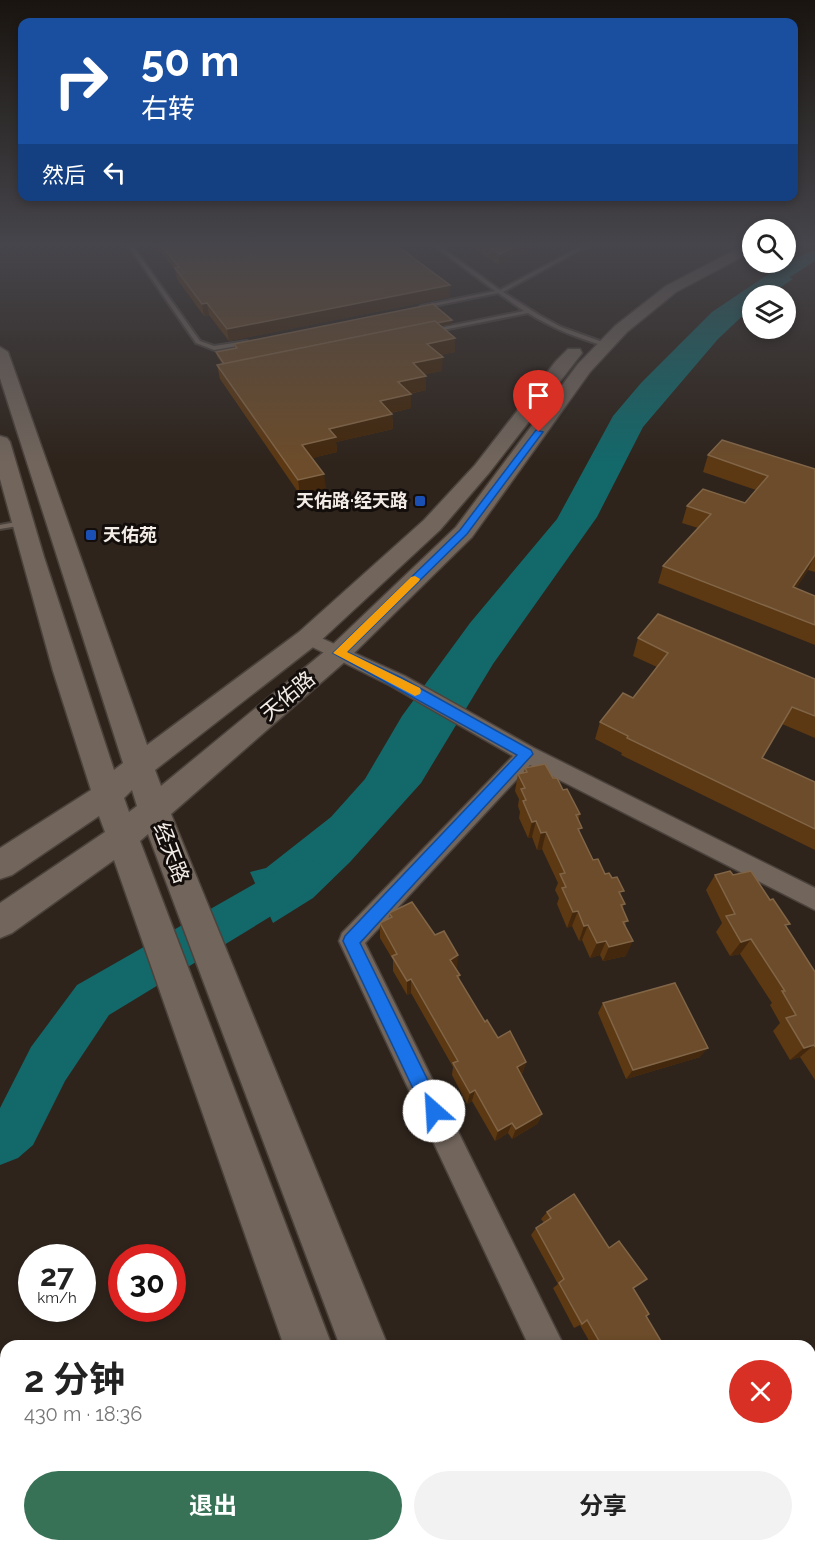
<!DOCTYPE html>
<html lang="zh">
<meta charset="utf-8">
<style>
body{margin:0;font-family:Raleway,"Noto Sans SC",sans-serif;background:#f2f2f2;color:#222;height:100vh;display:flex;flex-direction:column;font-size:22px;white-space:nowrap}
*{box-sizing:border-box;margin:0}
p{font-size:20px;color:#767676}
.icon{flex:none;width:33px;height:33px;fill:none;stroke:currentColor;stroke-width:2;stroke-linecap:round;stroke-linejoin:round}
.map{position:relative;flex:1;overflow:hidden}
.side{position:absolute;left:0px;top:1340px;width:816px;height:212px;display:flex;flex-direction:column;background:#fff;border-radius:18px 18px 0 0;box-shadow:0 3px 9px #0003}
.side>*{flex:none}
.hud{position:absolute;left:18px;top:18px;width:780px;height:183px;border-radius:12px;box-shadow:0 3px 9px #0003;background:#1a4fa0;color:#fff;overflow:hidden}
.tools{position:absolute;left:742px;top:219px;display:grid;gap:12px}
.tools a{display:grid;place-items:center;width:54px;height:54px;border-radius:50%;background:#fff;box-shadow:0 3px 9px #0003;font-size:30px}
.speed{position:absolute;left:18px;top:1244px;display:flex;gap:12px;font-size:30px;font-weight:700;text-align:center}
.speed>*{display:grid;place-content:center;width:78px;height:78px;border-radius:50%;background:#fff;box-shadow:0 3px 9px #0003;line-height:1}
.speed small{font-size:15px;font-weight:400}
.speed .limit{border:9px solid #d22;background:#fff;color:#111}
.pin{position:absolute;display:grid;place-items:center;width:51px;height:51px;color:#fff;margin:-62px -26px;border-radius:50% 50% 50% 0;rotate:-45deg;box-shadow:0 0 6px #0007}
.pin .icon{rotate:45deg}
.me{position:absolute;width:66px;margin:-33px;rotate:334deg;stroke-linejoin:round;filter:drop-shadow(0 0 4px #0008)}
.turn{display:flex;align-items:center;gap:21px;height:126px;padding:0 24px;font-size:27px}
.turn .icon{width:78px;height:78px;stroke-width:2.5}
.turn b{display:block;font-size:42px;line-height:51px}
.then{display:flex;align-items:center;height:57px;padding:0 24px;background:#0003;gap:12px;font-size:22px}
.round{display:grid;place-items:center;flex:none;width:63px;height:63px;border-radius:32px;background:#f2f2f2}
.head{display:flex;align-items:center;justify-content:space-between;height:102px;padding:0 24px}
h1{font-size:36px;font-weight:700;line-height:45px}
.action{display:flex;gap:12px;margin-top:auto;padding:12px 24px}
.action a{flex:1;height:69px;border-radius:36px;background:#387256;color:#fff;font-size:24px;font-weight:700;line-height:69px;text-align:center}
.action a+a{background:#f2f2f2;color:#222}
.map>svg:first-child{display:block}
.water{fill:#13686a}
.lines{fill:none;stroke-linecap:round;stroke-linejoin:round}
.river{fill:#13686a;fill-rule:evenodd}
.service-casing{stroke:#4b423c;stroke-width:4}
.minor-casing{stroke:#4b423c;stroke-width:3}
.secondary-casing{stroke:#4b423c;stroke-width:3}
.service{fill:#71655c;fill-rule:evenodd}
.minor{fill:#71655c;fill-rule:evenodd}
.secondary{fill:#71655c;fill-rule:evenodd}
.wall{fill:#5c3813}
.shaded-wall{fill:#43280d}
.building{fill:#6c4c2a;stroke:#816547;stroke-width:1.5}
.route{fill:#1a73e8;stroke:#114b97;stroke-width:1.5}
.slow{fill:#f59e0b}
.transit-dot{fill:#1a4fb4;stroke:#130e0b;stroke-width:2}
.labels{text-anchor:middle;stroke-width:6;stroke-linejoin:round;paint-order:stroke}
.far-poi-label{font-size:18px;font-weight:bold;fill:#f2ebe6;stroke:#130e0b;text-anchor:end}
.street-label{font-size:21px;fill:#f2ebe6;stroke:#130e0b}
</style>
<div class="map">
<svg width="815" height="1550" viewBox="0 0 815 1550">
<rect width="100%" height="100%" fill="#2e241c"/>
<!-- water -->
<path class="water" d="M773,271L793,279L769,295L753,296V306L718,339L643,427L597,517L493,664L421,783L350,862L313,898L273,923L250,872L266,868L331,817L365,779L402,716L470,623L557,519L613,416L641,383L712,312Z"/>
<g class="lines">
<!-- river -->
<g class="river">
<path d="M815,250V261L761,296H753V301C746,305 742,307 735,305L732,301L791,260Z"/>
<path d="M305,858L319,863L325,875L319,887L109,1015L65,1081L33,1145L18,1158L0,1165V1108L31,1047L77,985L291,863Z"/>
</g>
<defs>
<g id="service">
<path d="M128,245H132L200,341L214,346L247,341L250,343L249,344L214,350L196,343Z"/>
<path d="M433,245H438L500,290L584,245H589L503,292L539,315L561,327L608,344L605,346C577,338 552,328 528,313L428,333V331L430,330L524,311L498,293L419,309L421,306L495,291Z"/>
<path d="M21,521L25,523L24,525L0,529V525Z"/>
</g>
<g id="minor">
<path d="M308,632L405,676L534,748L815,888V910L530,765L365,943L564,1346H529L339,941L342,933L513,756L391,686L302,642L299,638L302,634Z"/>
<path d="M625,1545H663L665,1550H627Z"/>
</g>
<g id="secondary">
<path d="M745,245H753V251L676,292L627,332L590,372L472,537L348,659L171,814L388,1346H340L148,834L140,841L332,1346H284L114,860L12,933L0,938V903L105,832L99,816L12,875L0,879V848L91,790L53,671L0,479V436L7,438L10,442L44,557L114,770L123,763L0,378V347L8,352L147,745L299,632L424,520L475,465L556,361L568,349H580L582,353L489,473L440,530L317,644L155,770L161,786L330,647L456,527L578,364L615,326L666,286ZM132,790L137,806L129,812L124,798Z"/>
<path d="M355,1545H409L411,1550H357Z"/>
<path d="M423,1545H478L480,1550H425Z"/>
</g>
</defs>
<!-- service casing -->
<use href="#service" class="service-casing"/>
<!-- minor casing -->
<use href="#minor" class="minor-casing"/>
<!-- secondary casing -->
<use href="#secondary" class="secondary-casing"/>
<!-- service -->
<use href="#service" class="service"/>
<!-- minor -->
<use href="#minor" class="minor"/>
<!-- secondary -->
<use href="#secondary" class="secondary"/>
</g>
<!-- wall -->
<g class="wall">
<path d="M151,245H396L450,285V297L229,341L209,315L204,316L177,279L175,270L161,252H156Z"/>
<path d="M468,245H538L499,265Z"/>
<path d="M452,320V324L441,326L455,352L440,355L442,371L425,374L426,390L410,394L411,408L391,413L392,414L393,429L336,442L337,452L312,458L326,489L300,495L220,379L217,365L222,364L217,356L216,352L235,349L234,344Z"/>
<path d="M708,455L815,469V572L808,570L796,588L815,596V645L658,583L663,566L698,528L682,523L687,506L745,503L756,490L703,472Z"/>
<path d="M638,638L815,679V738L782,724L762,758L815,782V850L621,755L622,753L595,739L600,722L633,698L657,667L633,656Z"/>
<path d="M525,768L553,778L563,790L580,814L578,821L580,835L593,860L605,874L622,897L626,926V956L603,961L600,955L590,958L582,940L579,941L572,926L567,928L557,904L559,898L555,890L558,883L542,849L537,850L532,837L528,838L519,818L520,812L518,806L519,799L515,791L518,774L524,773Z"/>
<path d="M715,875H733L786,928L815,972V1080L800,1057L790,1060L773,1031L780,1023L770,1005L772,1003L740,954L730,956L716,932L722,923L706,890Z"/>
<path d="M389,913L457,970L460,975L459,979L485,1022L498,1038L526,1062L522,1074L521,1075L542,1114L537,1124L512,1139L508,1133L495,1141L472,1101L467,1104L452,1075L453,1067L411,993L407,995L393,971V960L380,938V923L390,918Z"/>
<path d="M603,1003L700,1057L626,1079L598,1013Z"/>
<path d="M547,1212L633,1288L646,1316L664,1346H592L580,1325L574,1328L553,1288L558,1284L531,1235L536,1228L544,1223L541,1219Z"/>
<path d="M702,1545H784L787,1550H705Z"/>
</g>
<!-- shaded-wall -->
<g class="shaded-wall">
<path d="M155,245H159L161,252H156Z"/>
<path d="M518,245H538L499,265L500,254Z"/>
<path d="M450,285V297L229,341L227,329Z"/>
<path d="M207,303L209,315L204,316L202,304Z"/>
<path d="M452,320V324L227,370Z"/>
<path d="M455,338V352L427,357V344Z"/>
<path d="M443,357L442,371L413,377V363Z"/>
<path d="M426,376V390L398,396V382Z"/>
<path d="M411,394V408L380,415V401Z"/>
<path d="M392,414L393,429L336,442L337,452L304,460L302,445L329,429Z"/>
<path d="M324,474L326,489L300,495L298,480Z"/>
<path d="M815,555L808,570L785,605L793,587Z"/>
<path d="M536,821L532,837L528,838L532,822Z"/>
<path d="M546,832L542,849L537,850L541,833Z"/>
<path d="M578,911L572,926L567,928L573,912Z"/>
<path d="M588,925L582,940L579,941L584,926Z"/>
<path d="M751,939L740,954L730,956L741,942Z"/>
<path d="M606,941L600,955L590,958L597,943Z"/>
<path d="M633,941L626,956L603,961L609,947Z"/>
<path d="M458,955L457,970L449,974L450,960Z"/>
<path d="M411,979V993L407,995V981Z"/>
<path d="M814,1045L800,1057L790,1060L804,1048Z"/>
<path d="M708,1048L700,1057L626,1079L633,1070Z"/>
<path d="M526,1062L522,1074L513,1079L517,1067Z"/>
<path d="M475,1090L472,1101L467,1104L470,1093Z"/>
<path d="M542,1114L537,1124L512,1139L516,1129Z"/>
<path d="M512,1123L508,1133L495,1141L498,1131Z"/>
</g>
<!-- building -->
<g class="building">
<path d="M161,245H396L450,285L227,329L207,303L202,304L175,268L179,267Z"/>
<path d="M486,245H518L500,254Z"/>
<path d="M433,304L452,320L437,323L435,321L224,364L216,352L237,348L234,344Z"/>
<path d="M435,321L455,338L427,344L443,357L413,363L426,376L398,382L411,394L380,401L392,414L329,429L336,437L302,445L324,474L298,480L217,365Z"/>
<path d="M722,440L815,469V555L793,587L815,596V625L663,566L711,514L687,506L703,489L745,503L768,476L708,455Z"/>
<path d="M658,614L815,679V716L792,707L762,758L815,782V829L627,738L628,736L600,722L623,693L633,698L668,653L638,638Z"/>
<path d="M545,764L553,778H557L563,790L567,789L580,814L576,815L582,828L578,829L593,860L598,859L605,874L609,873L612,878L617,877L624,891L619,892L625,904L621,905L628,921L623,922L633,941L609,947L606,941L597,943L588,925L584,926L578,911L573,912L562,888L566,887L560,874L565,873L546,832L541,833L536,821L532,822L523,801L526,800L521,789L525,788L518,774L527,772L525,768Z"/>
<path d="M730,871L733,875L751,871L770,900L773,899L790,924L785,925L815,972V1047L814,1045L804,1048L786,1018L796,1015L782,991H785L751,939L741,942L726,916L735,914L715,875Z"/>
<path d="M412,902L435,935L444,931L458,955L450,960L460,975L457,976L485,1022L487,1020L498,1038L510,1031L526,1062L517,1067L542,1114L516,1129L512,1123L498,1131L475,1090L470,1093L453,1063L458,1061L411,979L407,981L392,956L397,954L380,923L392,917L389,913Z"/>
<path d="M675,983L708,1048L633,1070L603,1003Z"/>
<path d="M574,1194L609,1248L619,1241L647,1279L633,1288L649,1314L646,1316L664,1346H602L587,1320L582,1324L559,1283L564,1279L536,1228L551,1218L547,1212Z"/>
<path d="M713,1545H784L787,1550H716Z"/>
</g>
<!-- sky -->
<linearGradient id="sky" x2="0" y2="1"><stop stop-color="#19140f"/><stop offset="0.53" stop-color="#46454b"/><stop offset="1" stop-color="#46454b" stop-opacity="0"/></linearGradient>
<rect width="815" height="462" fill="url(#sky)"/>
<!-- route -->
<path class="route" d="M536,430L543,432L467,534L347,652L402,678L531,750L533,754L360,943L443,1111L440,1118L434,1121L427,1118L343,941L345,936L517,755L333,653L460,530Z"/>
<!-- slow -->
<path class="slow" d="M415,576L420,579L419,581L347,652L420,688L421,691L420,694L415,696L333,653L411,577Z"/>
<!-- markers -->
<g class="transit-dot">
<rect x="414" y="495" width="12" height="12" rx="3"/>
<rect x="85" y="529" width="12" height="12" rx="3"/>
</g>
<g class="labels">
<!-- far-poi labels -->
<g class="far-poi-label">
<text x="408" y="507">天佑路·经天路</text>
<text x="103" y="541" text-anchor="start">天佑苑</text>
</g>
<!-- street labels -->
<g class="street-label">
<text transform="translate(288 696) rotate(-40)" y="7">天佑路</text>
<text transform="translate(171 853) rotate(69)" y="7">经天路</text>
</g>
</g>
</svg>
<div class="tools">
<a><svg class="icon" aria-label="search" viewBox="0 0 24 24"><circle cx="10" cy="10" r="6"/><path d="M15 15l6 6"/></svg></a>
<a><svg class="icon" aria-label="layers" viewBox="0 0 24 24"><path d="M12 4l9 5-9 5-9-5zM3 14l9 5 9-5"/></svg></a>
</div>
<div class="speed"><div>27<small>km/h</small></div><div class="limit">30</div></div>
<div class="pin" style="left:539px;top:432px;background:#d93025"><svg class="icon" aria-label="arrive" viewBox="0 0 24 24"><path d="M6 21V4h12l-3 4 3 4H6"/></svg></div>
<svg class="me" style="left:434px;top:1111px" viewBox="-20 -20 40 40"><circle r="19" fill="#fff"/><path d="M0-13L10 11 0 6-10 11z" fill="#1a73e8"/></svg>
<div class="hud">
<div class="turn"><svg class="icon" aria-label="right" viewBox="0 0 24 24"><path d="M7 20v-9h11M14 6l5 5-5 5"/></svg><div><b>50 m</b>右转</div></div>
<div class="then">然后<svg class="icon" aria-label="left" viewBox="0 0 24 24"><path d="M17 20v-9H6M10 6l-5 5 5 5"/></svg></div>
</div>
<section class="side">
<div class="head"><div><h1>2 分钟</h1><p>430 m · 18:36</p></div><a class="round" style="background:#d93025;color:#fff"><svg class="icon" aria-label="close" viewBox="0 0 24 24"><path d="M6 6l12 12M18 6L6 18"/></svg></a></div>
<div class="action"><a>退出</a><a>分享</a></div>
</section>
</div>
